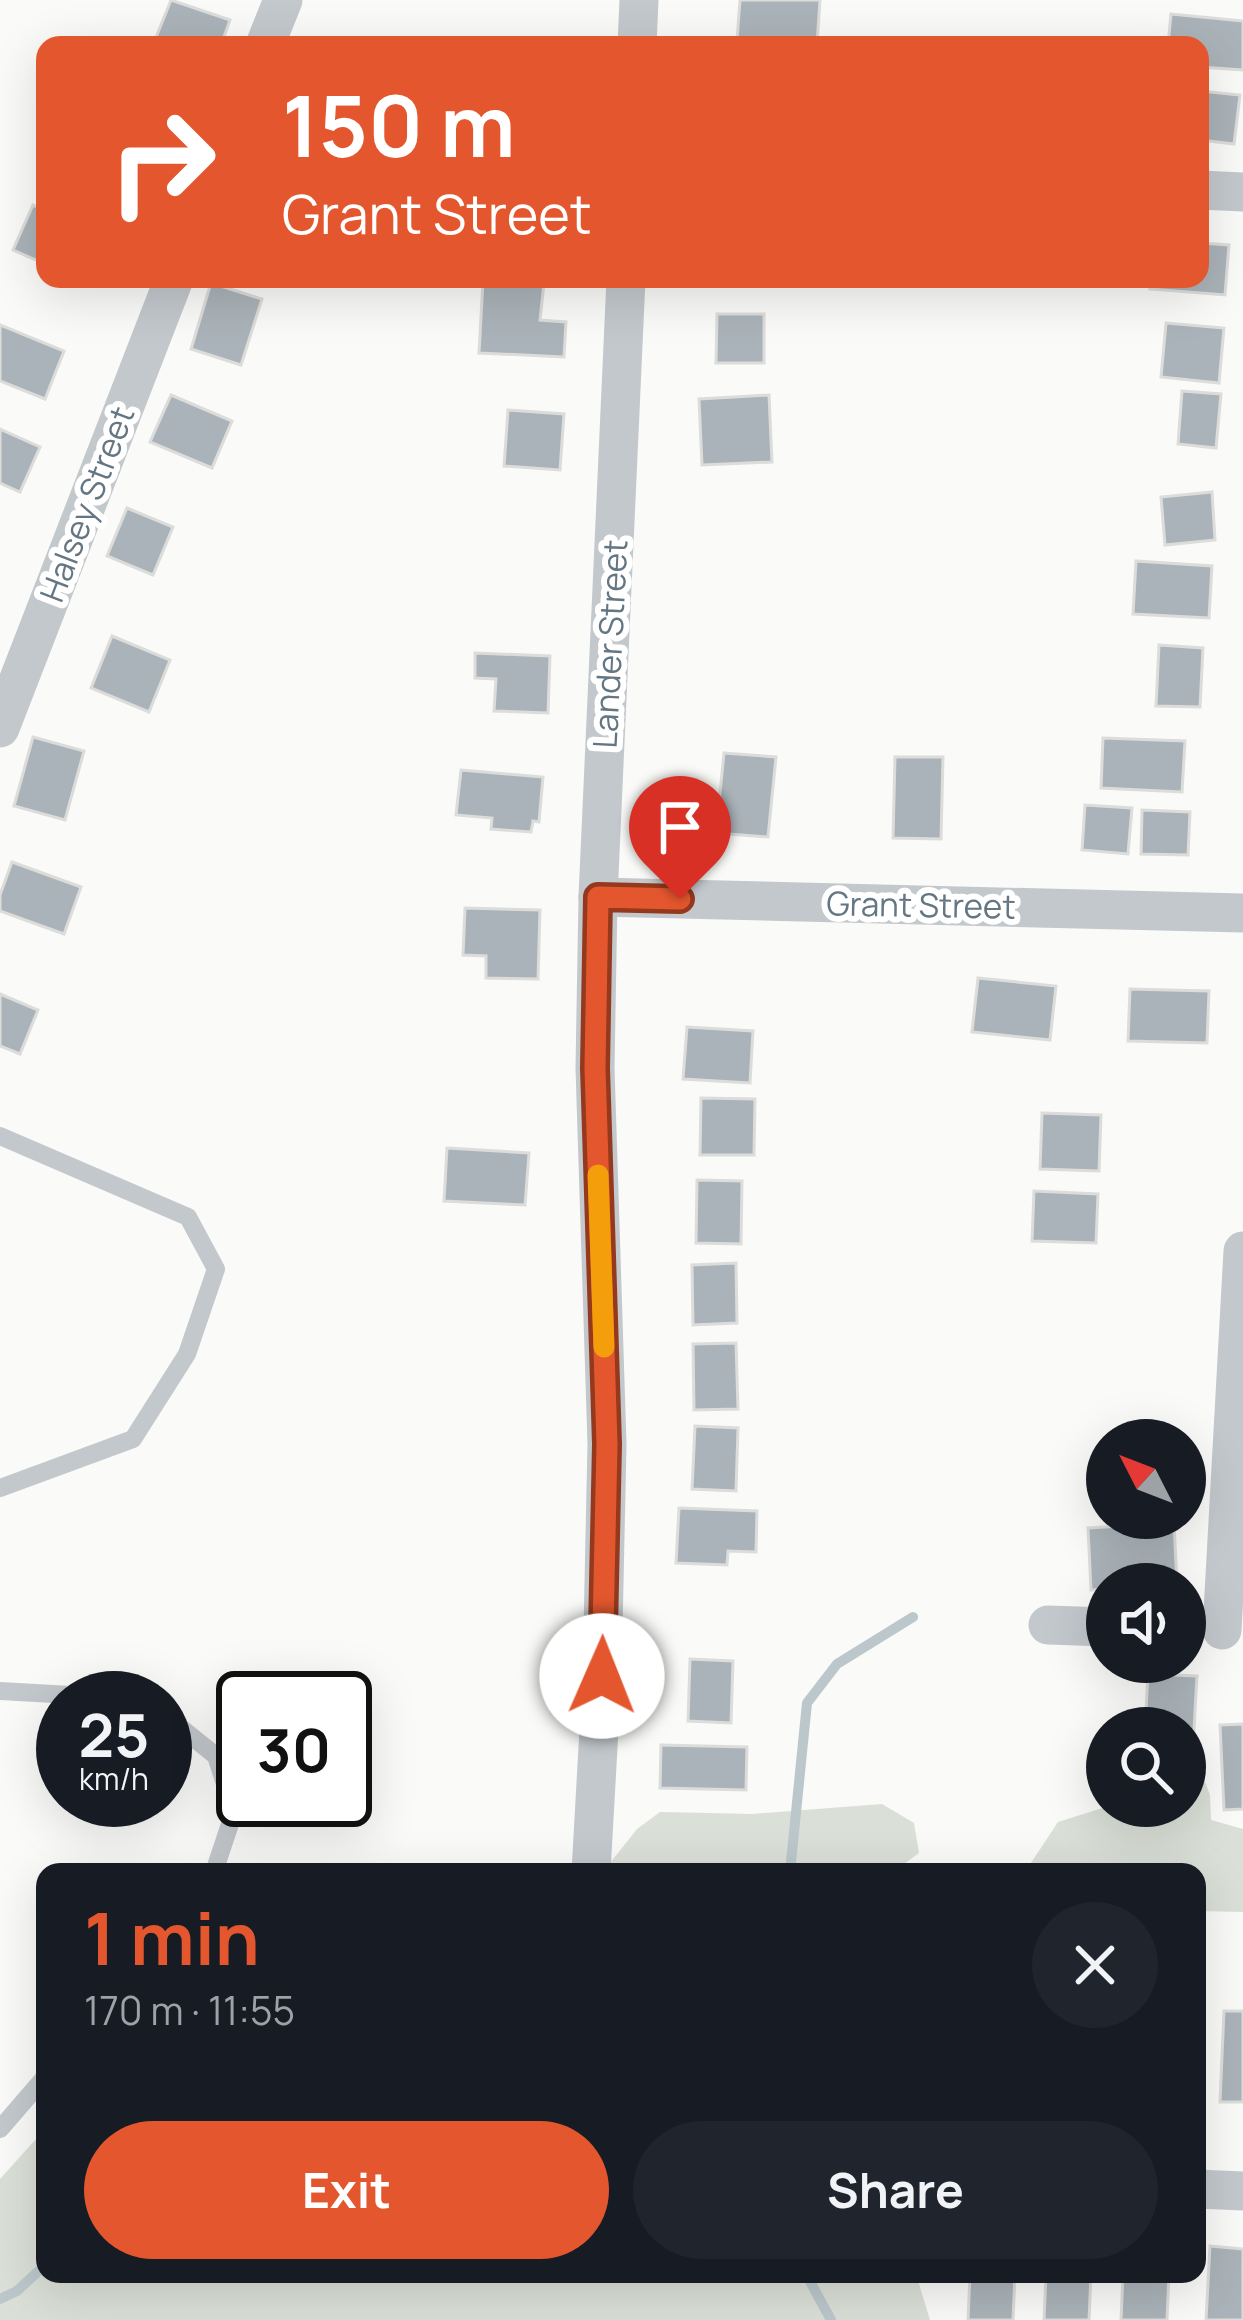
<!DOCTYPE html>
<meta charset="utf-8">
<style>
body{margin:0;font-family:Manrope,sans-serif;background:#20242c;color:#f1f3f6;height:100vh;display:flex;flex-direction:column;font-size:45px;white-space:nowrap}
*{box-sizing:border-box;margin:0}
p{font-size:39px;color:#9ea1a6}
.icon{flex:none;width:66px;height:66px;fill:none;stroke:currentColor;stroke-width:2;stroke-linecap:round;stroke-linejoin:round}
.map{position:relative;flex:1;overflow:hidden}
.drawer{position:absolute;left:36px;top:1863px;width:1170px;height:420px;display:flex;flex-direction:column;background:#171b24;border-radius:24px;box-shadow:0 12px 48px #0002}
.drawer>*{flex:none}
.guide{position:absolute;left:36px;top:36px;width:1173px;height:252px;border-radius:24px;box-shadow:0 12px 48px #0002;background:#e4572e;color:#fff;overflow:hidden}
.needle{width:78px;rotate:312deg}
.controls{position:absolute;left:1086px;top:1419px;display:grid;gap:24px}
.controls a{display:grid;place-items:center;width:120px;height:120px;border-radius:50%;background:#171b24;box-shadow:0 12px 48px #0002;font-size:60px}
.speed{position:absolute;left:36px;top:1671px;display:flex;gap:24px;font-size:60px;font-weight:700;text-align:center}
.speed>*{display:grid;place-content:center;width:156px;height:156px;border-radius:50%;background:#171b24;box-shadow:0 12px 48px #0002;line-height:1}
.speed small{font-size:30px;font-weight:400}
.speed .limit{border:6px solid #111;border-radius:18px;background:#fff;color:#111}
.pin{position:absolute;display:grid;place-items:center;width:102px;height:102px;color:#fff;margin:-123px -51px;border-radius:50% 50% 50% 0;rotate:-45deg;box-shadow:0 0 12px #0007}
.pin .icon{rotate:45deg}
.me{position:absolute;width:132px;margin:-66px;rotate:1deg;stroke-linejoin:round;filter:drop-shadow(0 0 9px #0008)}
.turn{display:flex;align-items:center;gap:42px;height:252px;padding:0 48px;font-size:54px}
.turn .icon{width:156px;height:156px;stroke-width:2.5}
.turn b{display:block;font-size:84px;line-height:102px}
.round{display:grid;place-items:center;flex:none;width:126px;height:126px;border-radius:63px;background:#20242c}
.summary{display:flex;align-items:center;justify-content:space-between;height:204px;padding:0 48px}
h1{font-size:72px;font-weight:700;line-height:90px;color:#e4572e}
.button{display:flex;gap:24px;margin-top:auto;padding:24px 48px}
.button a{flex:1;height:138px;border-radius:72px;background:#e4572e;color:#fff;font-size:48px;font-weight:700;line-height:138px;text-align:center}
.button a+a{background:#20242c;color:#f1f3f6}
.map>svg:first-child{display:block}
.green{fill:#dadfd7}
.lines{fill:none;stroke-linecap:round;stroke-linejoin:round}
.stream{stroke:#bbc7cb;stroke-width:10}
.building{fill:#aab3b9;stroke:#dcdcda;stroke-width:3}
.service{stroke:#c3c8cc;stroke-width:18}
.minor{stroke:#c3c8cc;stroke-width:39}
.route-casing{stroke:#94391e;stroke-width:30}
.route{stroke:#e4572e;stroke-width:21}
.slow{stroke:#f59e0b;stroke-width:21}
.labels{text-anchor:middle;stroke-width:12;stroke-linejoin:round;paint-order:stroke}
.street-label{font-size:33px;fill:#657683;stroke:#fff}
</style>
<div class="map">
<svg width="1243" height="2320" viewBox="0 0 1243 2320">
<rect width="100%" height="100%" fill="#fafaf8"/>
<!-- green -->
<g class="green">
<path d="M1185,1766L1200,1768L1210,1795L1211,1820L1243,1829V1912L1197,1911V1872H1025L1058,1822L1109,1806H1185Z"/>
<path d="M882,1804L914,1823L919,1853L893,1872H609L610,1863L637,1829L660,1812L752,1814Z"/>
<path d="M45,2129V2274H916L930,2320H0V2179Z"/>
</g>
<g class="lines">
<!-- stream -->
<g class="stream">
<path d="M790,1872L807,1703L837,1664L913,1617"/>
<path d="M806,2274L831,2320"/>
<path d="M0,2299L17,2291L45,2265"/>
</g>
</g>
<!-- building -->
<g class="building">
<path d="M171,0L230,20L221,45H153Z"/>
<path d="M740,0H820L817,45L737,41Z"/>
<path d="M1171,14L1243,21V70L1200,67V45H1168Z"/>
<path d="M1200,91L1240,95L1234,144L1200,140Z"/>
<path d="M33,205L45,210V264L13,250Z"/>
<path d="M1200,243L1229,245L1225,295L1150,289L1151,279H1200Z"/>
<path d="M483,281L544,283L540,320L566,322L564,357L479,353Z"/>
<path d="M211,283L262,299L241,365L191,349Z"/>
<path d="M717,314H764V363H716Z"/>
<path d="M1166,323L1224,328L1219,383L1161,377Z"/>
<path d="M0,325L64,351L45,399L0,381Z"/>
<path d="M1182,391L1221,394L1216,448L1178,444Z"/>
<path d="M171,395L232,421L212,468L150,442Z"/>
<path d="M769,395L772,462L702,465L699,399Z"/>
<path d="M508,410L564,414L560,470L504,466Z"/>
<path d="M0,429L40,447L20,492L0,483Z"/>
<path d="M1212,492L1215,540L1165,545L1161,497Z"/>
<path d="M127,508L173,527L153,575L107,556Z"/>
<path d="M1136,561L1212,566L1209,618L1133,614Z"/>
<path d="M112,636L170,660L149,712L91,688Z"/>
<path d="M1159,645L1203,648L1200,707L1156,706Z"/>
<path d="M475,653L550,656L548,713L494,711L496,679L475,678Z"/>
<path d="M33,737L84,751L65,820L14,806Z"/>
<path d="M1103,738L1185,741L1182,792L1101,788Z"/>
<path d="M724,753L776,757L768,837L716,833Z"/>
<path d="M895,757H943L941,839L893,838Z"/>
<path d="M461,770L543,777L539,822L533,821L531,832L491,829L492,818L456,815Z"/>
<path d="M1085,805L1132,808L1128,854L1082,850Z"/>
<path d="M1142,810L1190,812L1188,855L1141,854Z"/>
<path d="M12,862L81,887L64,934L0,911V895Z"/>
<path d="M465,908L540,910L538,979L486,978V956L463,955Z"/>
<path d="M978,978L1056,986L1050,1040L972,1032Z"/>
<path d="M1130,989L1209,991L1207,1043L1128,1041Z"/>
<path d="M0,994L38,1010L20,1054L0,1046Z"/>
<path d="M687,1027L753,1031L750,1083L683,1079Z"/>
<path d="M701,1098L755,1099L754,1155H700Z"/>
<path d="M1042,1113L1101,1115L1099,1171L1040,1169Z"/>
<path d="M447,1148L529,1153L525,1205L444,1201Z"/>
<path d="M697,1180L742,1181L741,1244L696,1243Z"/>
<path d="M1034,1191L1098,1194L1096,1243L1032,1241Z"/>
<path d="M736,1263L737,1323L693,1325L692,1265Z"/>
<path d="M736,1343L738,1409L694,1410L693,1344Z"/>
<path d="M695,1426L738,1428L736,1491L692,1489Z"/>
<path d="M679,1508L757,1511L756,1552L728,1551L727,1565L676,1563Z"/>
<path d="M1174,1523L1177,1584H1107V1589L1091,1590L1088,1528Z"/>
<path d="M690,1659L733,1661L731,1723L688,1721Z"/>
<path d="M1148,1674L1197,1676L1193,1747L1185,1746V1728H1145Z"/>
<path d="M1243,1724V1809L1224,1810L1220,1725Z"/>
<path d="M661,1745L747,1747L746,1790L660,1788Z"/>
<path d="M1224,2011H1243V2102H1220Z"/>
<path d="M1210,2246L1243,2249V2320H1206Z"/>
<path d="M970,2274H1015L1013,2320H968Z"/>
<path d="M1046,2274H1091L1089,2320H1044Z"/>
<path d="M1123,2274H1169L1167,2320H1121Z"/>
</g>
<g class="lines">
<!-- service -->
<g class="service">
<path d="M0,1136L188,1217L216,1269L187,1354L133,1439L0,1488"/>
<path d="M0,1691L124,1698"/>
<path d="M165,1715L216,1756L234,1812L214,1872"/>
<path d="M0,2129L45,2077"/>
</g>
<!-- minor -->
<g class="minor">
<path d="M265,45L283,0"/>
<path d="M637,45L639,0"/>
<path d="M1200,190L1243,192"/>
<path d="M0,728L174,279"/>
<path d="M598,897L1243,913"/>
<path d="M1048,1625L1107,1627"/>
<path d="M1222,1630L1243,1251"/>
<path d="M591,1872L602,1676L607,1444L595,1068L598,897L626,279"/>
<path d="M1197,2189L1243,2191"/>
</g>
</g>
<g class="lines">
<defs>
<path id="route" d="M602,1676L607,1444L595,1068L598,897L680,899"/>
</defs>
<!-- route casing -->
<use href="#route" class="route-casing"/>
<!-- route -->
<use href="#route" class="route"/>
<!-- slow -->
<path class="slow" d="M598,1175L604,1347"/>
</g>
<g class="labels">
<!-- street labels -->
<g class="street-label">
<text transform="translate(87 504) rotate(-69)" y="12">Halsey Street</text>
<text transform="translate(610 644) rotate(-87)" y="12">Lander Street</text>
<text transform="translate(921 905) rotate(1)" y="12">Grant Street</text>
</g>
</g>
</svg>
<div class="controls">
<a><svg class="needle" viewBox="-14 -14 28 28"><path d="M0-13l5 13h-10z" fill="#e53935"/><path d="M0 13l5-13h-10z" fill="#9ea1a6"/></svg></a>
<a><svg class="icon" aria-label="sound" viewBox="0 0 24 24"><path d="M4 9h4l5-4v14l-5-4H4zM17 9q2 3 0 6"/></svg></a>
<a><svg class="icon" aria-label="search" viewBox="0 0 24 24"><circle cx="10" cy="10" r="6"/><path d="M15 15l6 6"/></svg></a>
</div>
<div class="speed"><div>25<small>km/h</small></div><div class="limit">30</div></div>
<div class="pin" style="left:680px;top:899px;background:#d93025"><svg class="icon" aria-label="arrive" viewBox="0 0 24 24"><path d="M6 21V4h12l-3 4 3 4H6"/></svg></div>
<svg class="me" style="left:602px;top:1676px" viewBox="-20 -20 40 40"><circle r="19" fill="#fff"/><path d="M0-13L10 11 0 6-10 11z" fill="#e4572e"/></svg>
<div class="guide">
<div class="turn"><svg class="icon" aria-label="right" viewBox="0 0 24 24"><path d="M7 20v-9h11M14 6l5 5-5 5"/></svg><div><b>150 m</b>Grant Street</div></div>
</div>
<section class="drawer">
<div class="summary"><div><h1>1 min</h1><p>170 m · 11:55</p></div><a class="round"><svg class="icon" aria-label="close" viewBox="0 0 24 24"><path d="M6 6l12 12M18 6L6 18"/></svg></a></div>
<div class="button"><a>Exit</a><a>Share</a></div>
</section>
</div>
